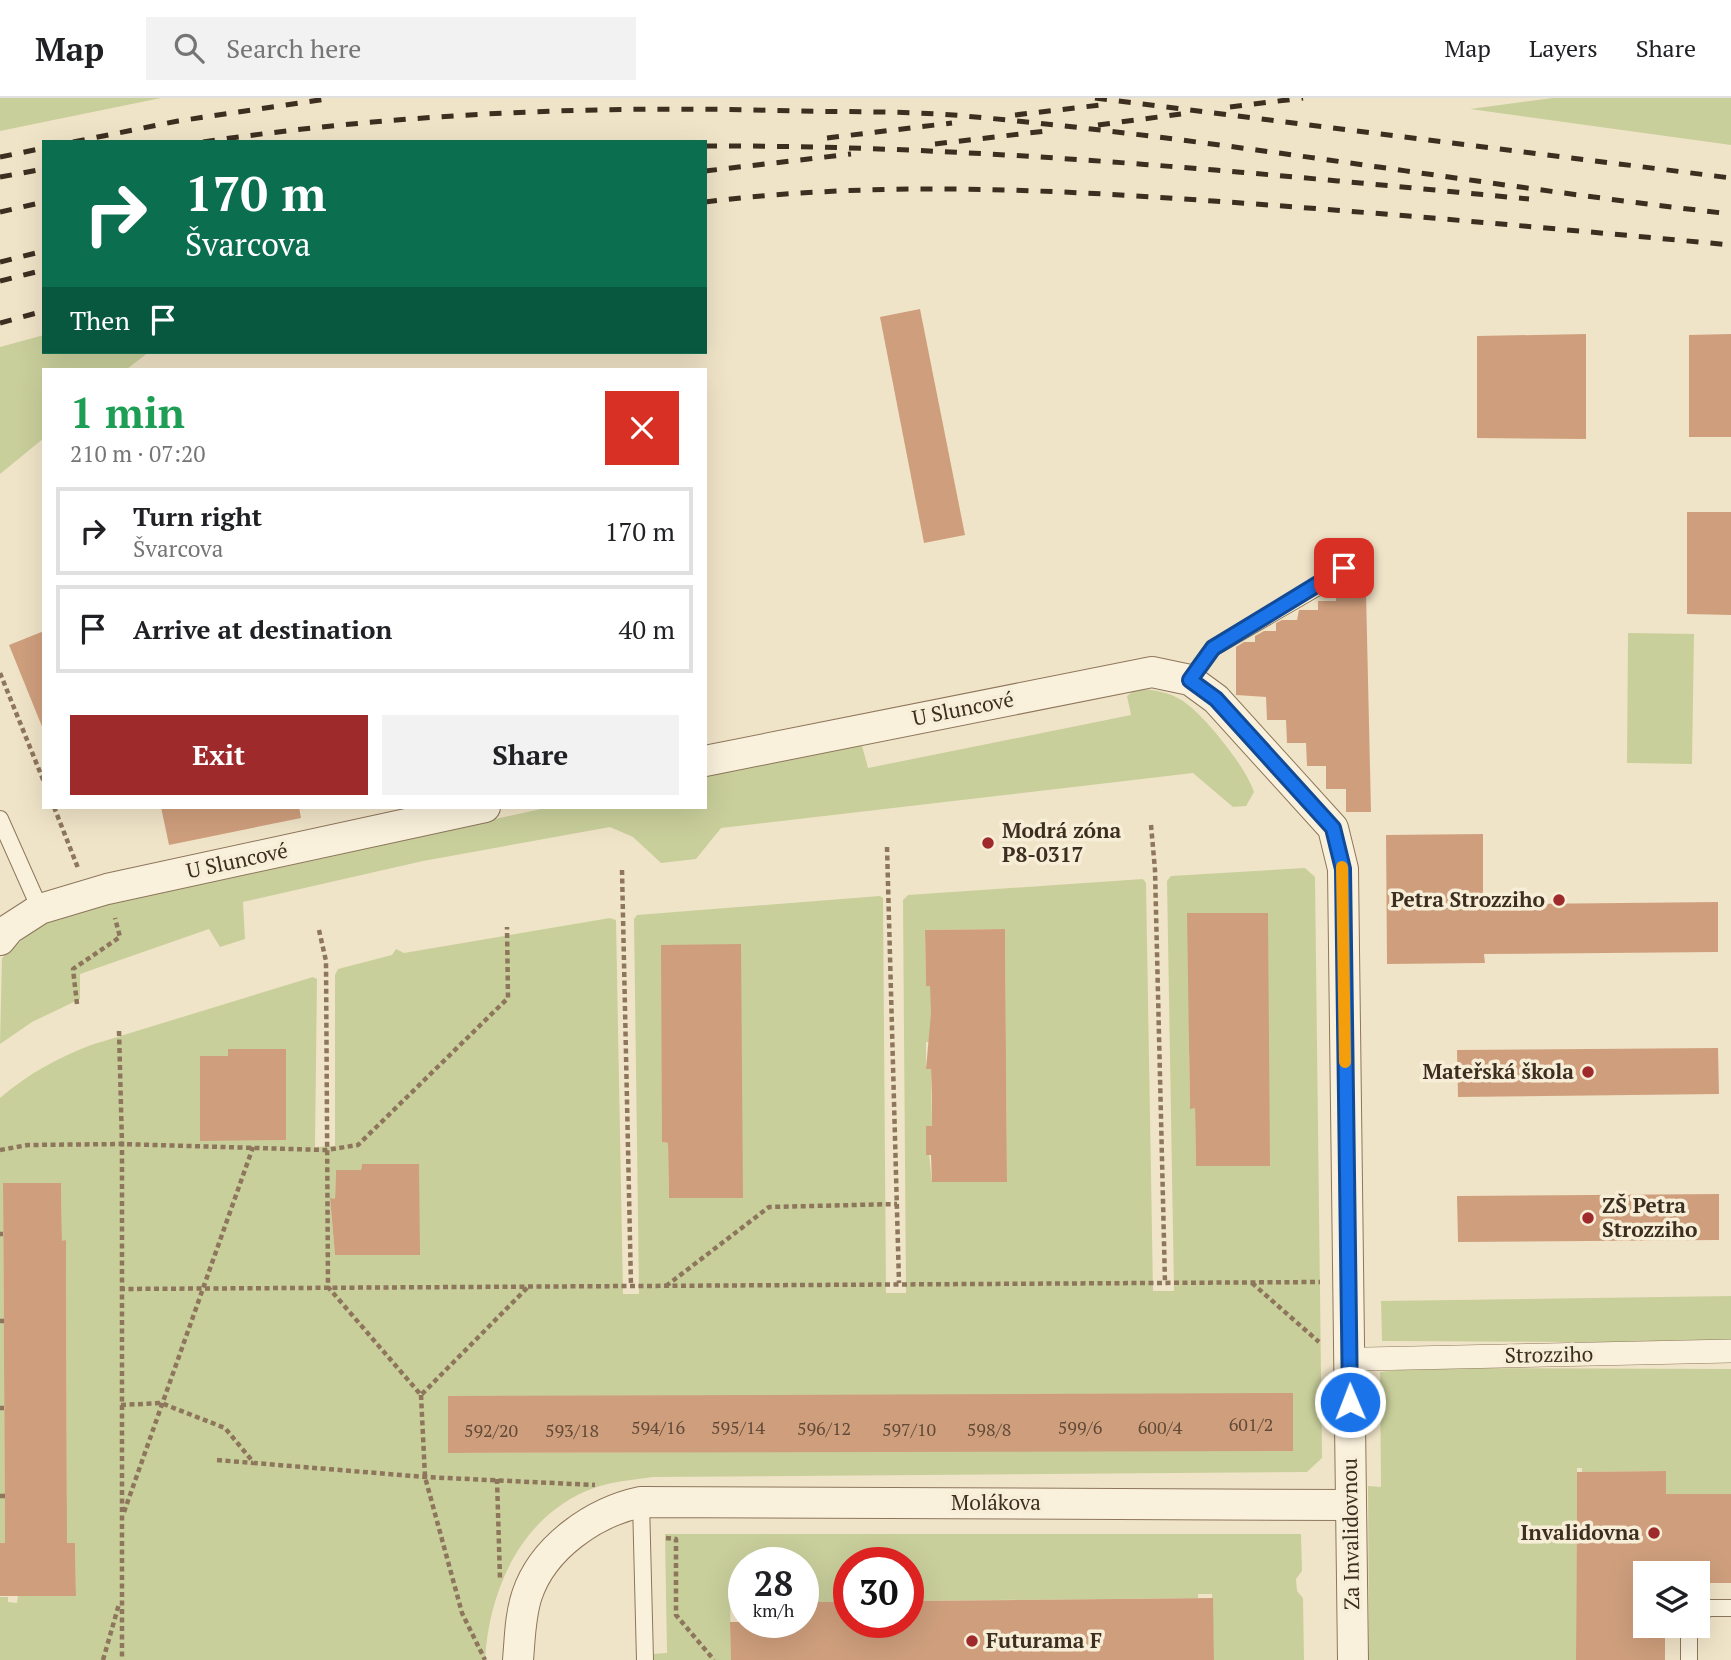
<!DOCTYPE html>
<meta charset="utf-8">
<style>
body{margin:0;font-family:"PT Serif",serif;background:#f2f2f2;color:#202124;height:100vh;display:flex;flex-direction:column;font-size:26px;white-space:nowrap}
*{box-sizing:border-box;margin:0}
p{font-size:23px;color:#757577}
.icon{flex:none;width:38px;height:38px;fill:none;stroke:currentColor;stroke-width:2;stroke-linecap:round;stroke-linejoin:round}
.map{position:relative;flex:1;overflow:hidden}
.side{position:absolute;left:42px;top:270px;width:665px;height:441px;display:flex;flex-direction:column;background:#fff;border-radius:0px;box-shadow:0 7px 28px #0002}
.side>*{flex:none}
.top-card{position:absolute;left:42px;top:42px;width:665px;height:214px;border-radius:0px;box-shadow:0 7px 28px #0002;background:#0b6e4f;color:#fff;overflow:hidden}
.controls{position:absolute;left:1633px;top:1463px;display:grid;gap:14px}
.controls a{display:grid;place-items:center;width:77px;height:77px;border-radius:0px;background:#fff;box-shadow:0 7px 28px #0002;font-size:35px}
.speed{position:absolute;left:728px;top:1449px;display:flex;gap:14px;font-size:35px;font-weight:700;text-align:center}
.speed>*{display:grid;place-content:center;width:91px;height:91px;border-radius:50%;background:#fff;box-shadow:0 7px 28px #0002;line-height:1}
.speed small{font-size:18px;font-weight:400}
.speed .limit{border:10px solid #d22;background:#fff;color:#111}
.pin{position:absolute;display:grid;place-items:center;width:60px;height:60px;color:#fff;margin:-30px;border-radius:14px;box-shadow:0 4px 10px #0006}
.me{position:absolute;width:77px;margin:-38px;rotate:359deg;stroke-linejoin:round;filter:drop-shadow(0 0 5px #0008)}
.turn{display:flex;align-items:center;gap:24px;height:147px;padding:0 28px;font-size:32px}
.turn .icon{width:91px;height:91px;stroke-width:2.5}
.turn b{display:block;font-size:49px;line-height:60px}
.then{display:flex;align-items:center;height:66px;padding:0 28px;background:#0003;gap:14px;font-size:26px}
.round{display:grid;place-items:center;flex:none;width:74px;height:74px;border-radius:0px;background:#f2f2f2}
.summary{display:flex;align-items:center;justify-content:space-between;height:119px;padding:0 28px}
h1{font-size:42px;font-weight:700;line-height:52px;color:#1e9e55}
.button{display:flex;gap:14px;margin-top:auto;padding:14px 28px}
.button a{flex:1;height:80px;border-radius:0px;background:#9e2a2b;color:#fff;font-size:28px;font-weight:700;line-height:80px;text-align:center}
.button a+a{background:#f2f2f2;color:#202124}
ul{padding:0;list-style:none}
li{display:flex;align-items:center;gap:21px;height:88px;margin:0 14px 10px;padding:0 14px;border:4px solid #e0e0e0;border-radius:0px}
li div{flex:1}
li b{display:block;font-size:26px}
li em{font-style:normal}
header{display:flex;align-items:center;gap:42px;box-sizing:border-box;height:98px;padding:0 35px;background:#fff;border-bottom:2px solid #e0e0e0}
header strong{font-size:33px}
nav{display:flex;gap:38px;margin-inline-start:auto;font-size:24px}
.search{width:490px;height:63px;background:#f2f2f2;display:flex;align-items:center;gap:18px;box-sizing:border-box;padding:0 24px;border-radius:0px;color:#757577;font-size:26px}
.map>svg:first-child{display:block}
.green{fill:#c9cf9b;fill-rule:evenodd}
.building{fill:#cf9f7d}
.lines{fill:none;stroke-linecap:round;stroke-linejoin:round}
.service-casing{stroke:#8d765c;stroke-width:18}
.pedestrian-casing{stroke:#8d765c;stroke-width:24}
.minor-casing{stroke:#8d765c;stroke-width:32}
.path{stroke:#8d765c;stroke-width:4.5;stroke-dasharray:5 3.5;stroke-linecap:butt}
.service{stroke:#faf1dc;stroke-width:16}
.pedestrian{stroke:#faf1dc;stroke-width:23}
.minor{stroke:#faf1dc;stroke-width:30}
.rail{stroke:#3d2e20;stroke-width:5;stroke-dasharray:12 12;stroke-linecap:butt}
.route-casing{stroke:#114b97;stroke-width:18}
.route{stroke:#1a73e8;stroke-width:12}
.slow{stroke:#f59e0b;stroke-width:12}
.poi-dot{fill:#9e2a2b;stroke:#f7eed8;stroke-width:2.5}
.labels{text-anchor:middle;stroke-width:7;stroke-linejoin:round;paint-order:stroke}
.number-label{font-size:18px;fill:#624a37}
.street-label{font-size:21px;fill:#3d2e20;stroke:#f7eed8}
.poi-label{font-size:21px;font-weight:bold;fill:#3d2e20;stroke:#f7eed8;text-anchor:start}
</style>
<header>
<strong>Map</strong>
<div class="search"><svg class="icon" aria-label="search" viewBox="0 0 24 24"><circle cx="10" cy="10" r="6"/><path d="M15 15l6 6"/></svg>Search here</div>
<nav><a>Map</a><a>Layers</a><a>Share</a></nav>
</header>
<div class="map">
<svg width="1731" height="1562" viewBox="0 0 1731 1562">
<rect width="100%" height="100%" fill="#f0e4c8"/>
<!-- green -->
<g class="green">
<path d="M0,0H161L0,33Z"/>
<path d="M1553,0H1731V47L1470,11Z"/>
<path d="M44,237V254H149L127,271H44V340L0,376V249Z"/>
<path d="M1628,535L1694,536L1692,666L1627,665Z"/>
<path d="M1136,591C1153,591 1169,594 1183,603C1205,618 1246,669 1254,694L1246,708L1233,709L1193,675L721,730L696,761L661,765L633,739L610,729L423,763L243,804L245,841L220,849L209,831L80,876V901L32,924L0,946L2,860L37,828L77,813L550,709H705V676L861,644L868,670L1131,617L1127,598Z"/>
<path d="M1305,770L1315,779L1322,1360L1307,1374L653,1379C634,1382 613,1383 594,1390C522,1416 489,1491 485,1562H0V1499H8V1504L17,1505L18,1498H76L75,1445H46L67,1403L66,1143H62L61,1085H3L5,1432L19,1445H0V1000C28,976 57,960 91,947L313,879L317,881L315,1049L335,1048V877L338,871L392,857L396,851L404,855L610,820L616,822L623,1196H639L634,821L637,817L880,798L883,800L886,1195H906L903,802L908,797L1143,781L1146,785L1153,1193H1174L1167,783L1171,778ZM1005,831L1007,1084H932L926,1028H932L931,971H926V944H932L931,888H926L925,832ZM668,905L742,1100H669L668,1045L662,1044ZM228,951H286V1042H200L201,958H228ZM1189,956L1269,1068H1196L1195,1010H1190ZM362,1066H419V1157H335L330,1101H335L336,1072H361ZM448,1299V1298L1253,1352L448,1355Z"/>
<path d="M1731,1198V1245L1382,1243L1381,1203Z"/>
<path d="M1419,1270L1731,1271V1396H1666V1373L1582,1374V1370H1577L1576,1562H1369L1368,1388L1381,1389L1380,1274Z"/>
<path d="M665,1436H1301L1302,1473L1296,1481L1297,1493L1303,1500L1304,1562H1214L1212,1496H1198V1500L908,1503V1465H849V1504H803V1465H744V1501H730L731,1562H650V1556L667,1555Z"/>
</g>
<!-- building -->
<g class="building">
<path d="M920,211L965,437L924,445L880,219Z"/>
<path d="M1586,236V341L1477,340V238Z"/>
<path d="M1731,236V339H1689V237Z"/>
<path d="M1687,414H1731V517L1687,516Z"/>
<path d="M1366,493L1371,714H1346V691H1326V668H1307L1306,645H1287L1286,622H1267L1266,599L1236,597V549L1244,544H1255V538L1264,533H1276V525L1282,522H1297L1299,512H1318V503H1336V494Z"/>
<path d="M44,533V631H43L9,547Z"/>
<path d="M161,709H299L301,720L169,747Z"/>
<path d="M1483,736V800H1512V806L1718,804V854L1484,856L1485,865L1387,866L1386,737Z"/>
<path d="M1187,815H1268L1270,1068H1196L1195,1010L1190,1011Z"/>
<path d="M1005,831L1007,1084H932L931,1057H926V1028H932V999L931,971H926L931,915L930,888H926L925,832Z"/>
<path d="M741,846L743,1100H669L668,1045L662,1044L661,847Z"/>
<path d="M1718,950L1719,996L1458,999L1457,952Z"/>
<path d="M228,951H286V1042L200,1043V958H228Z"/>
<path d="M362,1066H419L420,1157H335L330,1100L335,1101L336,1072H361Z"/>
<path d="M3,1085H61L62,1143L66,1142L67,1445H75L76,1498H0V1445H5Z"/>
<path d="M1719,1096V1142L1458,1144L1457,1098Z"/>
<path d="M1293,1295V1353L448,1355V1298Z"/>
<path d="M1666,1373V1396H1731V1485H1698V1475H1645V1528H1665V1562H1576L1577,1374Z"/>
<path d="M1213,1500L1214,1562H731L730,1524H803V1504H849V1524H908V1503Z"/>
</g>
<g class="lines">
<defs>
<g id="service">
<path d="M1190,582L1213,550L1318,489L1358,460"/>
<path d="M0,721L40,811"/>
<path d="M641,1404L645,1562"/>
<path d="M1698,1516L1709,1510H1731"/>
<path d="M1689,1562V1528"/>
</g>
<path id="pedestrian" d="M1366,1261L1731,1253"/>
<g id="minor">
<path d="M705,663L1152,574L1190,582L1216,601L1333,730L1343,771L1353,1562"/>
<path d="M0,842L9,831L40,811L107,791L485,709"/>
<path d="M518,1562C520,1540 520,1518 527,1497C543,1449 594,1414 641,1404L1350,1407"/>
</g>
</defs>
<!-- service casing -->
<use href="#service" class="service-casing"/>
<!-- pedestrian casing -->
<use href="#pedestrian" class="pedestrian-casing"/>
<!-- minor casing -->
<use href="#minor" class="minor-casing"/>
<!-- path -->
<g class="path">
<path d="M0,575L44,684"/>
<path d="M54,709L78,770"/>
<path d="M1151,727L1155,772L1165,1185"/>
<path d="M887,749L899,1185"/>
<path d="M622,772L631,1188"/>
<path d="M319,832L326,863L328,1189L421,1297L528,1189"/>
<path d="M77,906L73,871L120,839L115,820"/>
<path d="M119,933L122,1046V1562"/>
<path d="M0,1052L28,1047L122,1046L326,1052L358,1047L508,900L507,829"/>
<path d="M0,1136H3"/>
<path d="M1252,1185L1319,1244"/>
<path d="M666,1188L769,1109L897,1106"/>
<path d="M120,1191L1320,1184"/>
<path d="M0,1223H4"/>
<path d="M421,1297L425,1379L462,1515L485,1562"/>
<path d="M121,1307L161,1305L225,1330L254,1365L425,1379L595,1387"/>
<path d="M0,1310H4"/>
<path d="M217,1362L253,1365"/>
<path d="M497,1381L500,1481"/>
<path d="M0,1398H5"/>
<path d="M124,1414L253,1049"/>
<path d="M666,1440L676,1441V1517L714,1562"/>
<path d="M103,1562L119,1506"/>
</g>
<!-- service -->
<use href="#service" class="service"/>
<!-- pedestrian -->
<use href="#pedestrian" class="pedestrian"/>
<!-- minor -->
<use href="#minor" class="minor"/>
<!-- rail -->
<g class="rail">
<path d="M1095,0L1731,80"/>
<path d="M1230,9L1303,0"/>
<path d="M1015,17L1109,6"/>
<path d="M1098,27L1181,16"/>
<path d="M827,40L952,25"/>
<path d="M73,44L178,23L333,0"/>
<path d="M203,44C400,15 597,7 796,13C852,14 909,13 965,18C1222,41 1475,87 1731,116"/>
<path d="M935,46L1046,33"/>
<path d="M705,48C981,47 1255,75 1529,101"/>
<path d="M0,59L44,50"/>
<path d="M705,73L851,56"/>
<path d="M0,79L44,71"/>
<path d="M705,104C873,83 1045,91 1213,103C1386,115 1559,131 1731,147"/>
<path d="M0,114L44,104"/>
<path d="M0,164L44,153"/>
<path d="M0,183L44,172"/>
<path d="M0,225L44,213"/>
</g>
</g>
<g class="lines">
<defs>
<path id="route" d="M1344,470L1213,550L1190,582L1216,601L1333,730L1343,771L1350,1304"/>
</defs>
<!-- route casing -->
<use href="#route" class="route-casing"/>
<!-- route -->
<use href="#route" class="route"/>
<!-- slow -->
<path class="slow" d="M1342,769L1345,964"/>
</g>
<!-- markers -->
<g class="poi-dot">
<circle cx="988" cy="745" r="7"/>
<circle cx="1559" cy="802" r="7"/>
<circle cx="1588" cy="974" r="7"/>
<circle cx="1588" cy="1120" r="7"/>
<circle cx="1654" cy="1435" r="7"/>
<circle cx="972" cy="1543" r="7"/>
</g>
<g class="labels">
<!-- number labels -->
<g class="number-label">
<text x="1251" y="1333">601/2</text>
<text x="658" y="1336">594/16</text>
<text x="738" y="1336">595/14</text>
<text x="1080" y="1336">599/6</text>
<text x="1160" y="1336">600/4</text>
<text x="824" y="1337">596/12</text>
<text x="909" y="1338">597/10</text>
<text x="989" y="1338">598/8</text>
<text x="491" y="1339">592/20</text>
<text x="572" y="1339">593/18</text>
</g>
<!-- street labels -->
<g class="street-label">
<text transform="translate(963 611) rotate(-11)" y="7">U Sluncové</text>
<text transform="translate(237 763) rotate(-12)" y="7">U Sluncové</text>
<text transform="translate(1549 1257) rotate(-1)" y="7">Strozziho</text>
<text x="996" y="1412">Molákova</text>
<text transform="translate(1351 1436) rotate(-91)" y="7">Za Invalidovnou</text>
</g>
<!-- poi labels -->
<g class="poi-label">
<text x="1002" y="740">Modrá zóna<tspan x="1002" dy="24">P8-0317</tspan></text>
<text x="1545" y="809" text-anchor="end">Petra Strozziho</text>
<text x="1574" y="981" text-anchor="end">Mateřská škola</text>
<text x="1602" y="1115">ZŠ Petra<tspan x="1602" dy="24">Strozziho</tspan></text>
<text x="1640" y="1442" text-anchor="end">Invalidovna</text>
<text x="986" y="1550">Futurama F</text>
</g>
</g>
</svg>
<div class="controls">
<a><svg class="icon" aria-label="layers" viewBox="0 0 24 24"><path d="M12 4l9 5-9 5-9-5zM3 14l9 5 9-5"/></svg></a>
</div>
<div class="speed"><div>28<small>km/h</small></div><div class="limit">30</div></div>
<div class="pin" style="left:1344px;top:470px;background:#d93025"><svg class="icon" aria-label="arrive" viewBox="0 0 24 24"><path d="M6 21V4h12l-3 4 3 4H6"/></svg></div>
<svg class="me" style="left:1350px;top:1304px" viewBox="-20 -20 40 40"><circle r="17" fill="#1a73e8" stroke="#fff" stroke-width="3"/><path d="M0-11L8 9 0 5-8 9z" fill="#fff"/></svg>
<div class="top-card">
<div class="turn"><svg class="icon" aria-label="right" viewBox="0 0 24 24"><path d="M7 20v-9h11M14 6l5 5-5 5"/></svg><div><b>170 m</b>Švarcova</div></div>
<div class="then">Then<svg class="icon" aria-label="arrive" viewBox="0 0 24 24"><path d="M6 21V4h12l-3 4 3 4H6"/></svg></div>
</div>
<section class="side">
<div class="summary"><div><h1>1 min</h1><p>210 m · 07:20</p></div><a class="round" style="background:#d93025;color:#fff"><svg class="icon" aria-label="close" viewBox="0 0 24 24"><path d="M6 6l12 12M18 6L6 18"/></svg></a></div>
<ul>
<li><svg class="icon" aria-label="right" viewBox="0 0 24 24"><path d="M7 20v-9h11M14 6l5 5-5 5"/></svg><div><b>Turn right</b><p>Švarcova</p></div><em>170 m</em></li>
<li><svg class="icon" aria-label="arrive" viewBox="0 0 24 24"><path d="M6 21V4h12l-3 4 3 4H6"/></svg><div><b>Arrive at destination</b></div><em>40 m</em></li>
</ul>
<div class="button"><a>Exit</a><a>Share</a></div>
</section>
</div>
